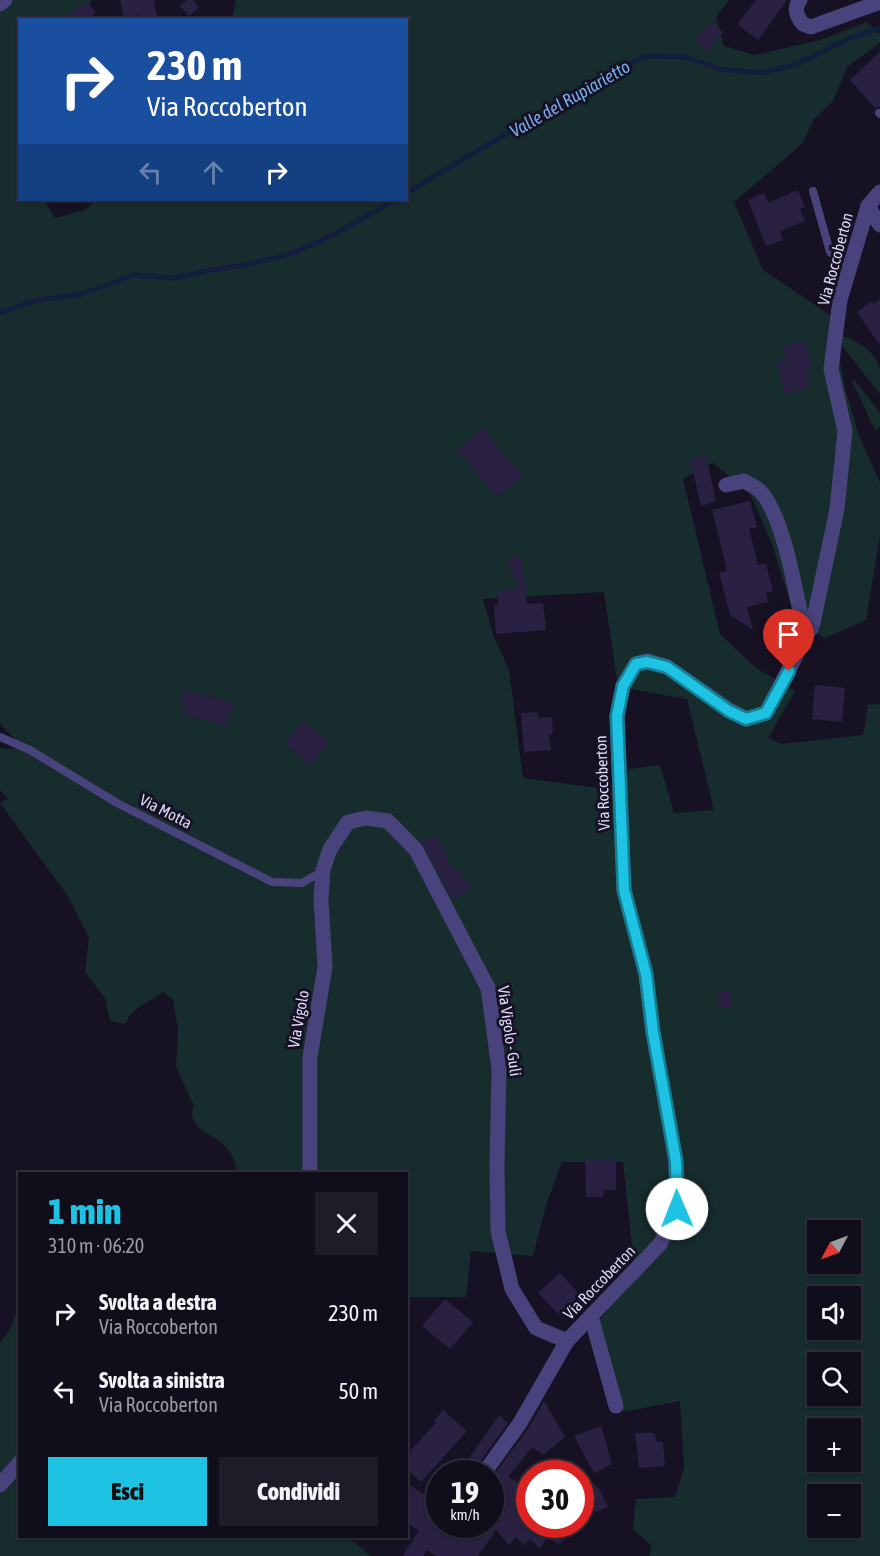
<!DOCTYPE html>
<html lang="it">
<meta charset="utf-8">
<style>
body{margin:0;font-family:"Asap Condensed",sans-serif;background:#1e1c28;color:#f1f3f6;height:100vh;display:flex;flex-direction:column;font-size:22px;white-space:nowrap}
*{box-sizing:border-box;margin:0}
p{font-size:20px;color:#9c9ca3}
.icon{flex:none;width:33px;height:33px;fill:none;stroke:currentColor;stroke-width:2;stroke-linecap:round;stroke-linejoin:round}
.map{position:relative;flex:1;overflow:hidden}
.panel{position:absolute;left:18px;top:1172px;width:390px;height:366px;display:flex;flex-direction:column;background:#100e1b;border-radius:0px;box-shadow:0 2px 4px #0004,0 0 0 2px #302e3a}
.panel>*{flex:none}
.banner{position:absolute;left:18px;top:18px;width:390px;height:183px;border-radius:0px;box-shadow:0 2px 4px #0004,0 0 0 2px #302e3a;background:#1a4fa0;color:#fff;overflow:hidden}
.needle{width:39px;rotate:229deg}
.buttons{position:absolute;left:807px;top:1220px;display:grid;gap:12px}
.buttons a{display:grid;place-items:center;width:54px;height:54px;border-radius:0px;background:#100e1b;box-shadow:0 2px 4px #0004,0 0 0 2px #302e3a;font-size:30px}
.speed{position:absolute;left:426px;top:1460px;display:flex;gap:12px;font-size:30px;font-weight:700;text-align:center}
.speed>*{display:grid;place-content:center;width:78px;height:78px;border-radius:50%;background:#100e1b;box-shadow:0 2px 4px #0004,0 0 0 2px #302e3a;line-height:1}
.speed small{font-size:15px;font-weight:400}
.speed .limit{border:9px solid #d22;background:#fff;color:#111}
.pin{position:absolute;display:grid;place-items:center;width:51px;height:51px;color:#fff;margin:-62px -26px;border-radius:50% 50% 50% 0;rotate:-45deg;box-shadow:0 0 6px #0007}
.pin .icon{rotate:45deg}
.me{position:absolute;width:66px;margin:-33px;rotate:359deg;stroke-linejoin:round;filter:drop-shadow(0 0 4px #0008)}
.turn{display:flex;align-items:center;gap:21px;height:126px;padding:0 30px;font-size:27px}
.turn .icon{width:78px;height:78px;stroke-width:2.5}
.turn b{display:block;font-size:42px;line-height:51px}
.lanes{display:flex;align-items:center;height:57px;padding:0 30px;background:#0003;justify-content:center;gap:30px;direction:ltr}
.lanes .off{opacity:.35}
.round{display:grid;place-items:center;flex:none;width:63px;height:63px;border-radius:0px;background:#1e1c28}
.overview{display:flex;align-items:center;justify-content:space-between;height:102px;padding:0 30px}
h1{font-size:36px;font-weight:800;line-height:45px;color:#1ec2e2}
.button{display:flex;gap:12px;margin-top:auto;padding:12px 30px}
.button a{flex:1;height:69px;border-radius:0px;background:#1ec2e2;color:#111;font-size:24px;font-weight:800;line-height:69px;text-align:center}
.button a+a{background:#1e1c28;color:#f1f3f6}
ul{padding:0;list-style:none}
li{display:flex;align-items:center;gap:18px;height:78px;padding:0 30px}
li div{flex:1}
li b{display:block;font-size:22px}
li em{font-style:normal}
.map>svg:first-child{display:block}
.green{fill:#162c2d;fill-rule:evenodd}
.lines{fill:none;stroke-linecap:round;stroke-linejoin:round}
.stream{stroke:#111e3e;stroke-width:5}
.building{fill:#292042}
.service{stroke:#49437d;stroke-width:8}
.minor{stroke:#49437d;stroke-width:15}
.route-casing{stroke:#147e93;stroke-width:15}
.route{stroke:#1ec2e2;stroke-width:10}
.labels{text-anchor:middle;stroke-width:6;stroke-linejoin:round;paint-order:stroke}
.street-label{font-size:16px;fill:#dfdafa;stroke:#161224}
.water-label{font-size:18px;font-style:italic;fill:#75aded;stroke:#161224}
</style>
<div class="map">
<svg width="880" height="1556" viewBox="0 0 880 1556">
<rect width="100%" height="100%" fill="#161224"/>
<!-- green -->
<g class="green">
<path d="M0,0H92L82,19L20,20V200H44L55,218L84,210L97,200H406V20L232,19L236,0H729L716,17L724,46L755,55L820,40L867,22L880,34V42L877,45L847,67L833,101L814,119L802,144L734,202L763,270L830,315L846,391L859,436L880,482V536L866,620L825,638L811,629L793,612L773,547L750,493L713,463L683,479L720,634L756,668L795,691L768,738L781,744L863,735L868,705L880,704V1556H649L652,1546L633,1529L636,1499L675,1497L684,1468L680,1401L623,1412L596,1325L635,1274L623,1162H562L547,1202L533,1256L471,1251L466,1297H407L406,1173H234L236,1164L230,1152L221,1142L199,1128L192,1117L193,1104L176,1067L178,1028L173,1000L163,992C147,1005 135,1004 125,1024L110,1021L105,998L85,972L89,937L67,895L0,803L8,799L0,790V748L15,749L13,737L0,724ZM604,592L618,687L687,699L714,810L674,813L660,765L629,769L621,791L523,778L509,670L493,635L483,599ZM818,1230H850V1263H818ZM818,1296H850V1329H818ZM818,1362H850V1395H818ZM818,1428H850V1461H818ZM818,1494H850V1527H818Z"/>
<path d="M843,336C857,341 877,352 880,370C880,377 880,386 880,394L842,346Z"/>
<path d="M854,379L880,413V427L875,430L852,381Z"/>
<path d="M19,1306L20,1536H346L371,1556H0V1343L9,1331Z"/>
</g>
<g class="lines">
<!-- stream -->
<g class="stream">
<path d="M406,193L579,91L645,56L686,57L720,69L762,73L797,64L848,39L880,28"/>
<path d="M0,313L33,301L82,294L134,275L174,278L212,270L245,265L291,254L338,232L395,200"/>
</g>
</g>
<!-- building -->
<g class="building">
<path d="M120,0H154L157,18L140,20V15L124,18Z"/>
<path d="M187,0H193L199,7L189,16L180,6Z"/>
<path d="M756,0H787L758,40L737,24Z"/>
<path d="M87,1L96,13L87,20H64Z"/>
<path d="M711,22L723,32L707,51L695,41Z"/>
<path d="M880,52V107L875,108L850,80Z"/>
<path d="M798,190L805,207L800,209L805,221L780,231L783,240L766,246L748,200L764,193L768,203Z"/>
<path d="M880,299V345L857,312L872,301L874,304Z"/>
<path d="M805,341L812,370L806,371L810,388L784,394L777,362L786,360L783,346Z"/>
<path d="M483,428L523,476L497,497L457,449Z"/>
<path d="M706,455L716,501L701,506L690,459Z"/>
<path d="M750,501L757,527L749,529L758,565L766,564L773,591L766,593L768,602L747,607L753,630L730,615L719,573L727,571L712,510Z"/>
<path d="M519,555L523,565L527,604L543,603L546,630L496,634L494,605H498L497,591L519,589L507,560Z"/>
<path d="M815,685L845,688L842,722L812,719Z"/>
<path d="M181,689L235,703L225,725L184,715Z"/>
<path d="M538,712V718L552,717L553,734H549L551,750L524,752L521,713Z"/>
<path d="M302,721L329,742L312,765L284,744Z"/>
<path d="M436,835L454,871L459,868L471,890L452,899L422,842Z"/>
<path d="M717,989L731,993V1007H717Z"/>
<path d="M585,1159H616V1190H603V1197H586Z"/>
<path d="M560,1273L580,1295L559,1315L538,1293Z"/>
<path d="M445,1299L473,1322L450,1349L422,1326Z"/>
<path d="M544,1401L565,1437L543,1455L532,1447L508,1477L530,1488V1524H575L560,1545L547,1537L540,1548L530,1539L524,1545L516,1537L509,1545L496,1530L478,1556H436L427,1550L423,1556H402L419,1531L406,1522V1482L440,1505V1524H490V1507L499,1496L490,1491V1480L528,1429Z"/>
<path d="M443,1410L467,1431L421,1482L406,1469V1455L436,1423L434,1421Z"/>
<path d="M499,1415L508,1423L476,1467L474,1473H459Z"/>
<path d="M601,1426L612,1464L594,1473L574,1436Z"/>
<path d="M635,1433H654L657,1442H663L665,1466L639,1468Z"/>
<path d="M580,1470L599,1489L608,1507L580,1518Z"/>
</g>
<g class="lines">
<!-- service -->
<g class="service">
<path d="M879,113L880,114"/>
<path d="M813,191L830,252L850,267"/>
<path d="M0,737L30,750L117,803L272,882L302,883L323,871"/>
</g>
<!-- minor -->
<g class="minor">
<path d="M800,0C793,8 797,17 803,24L811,27L880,2"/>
<path d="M0,4L5,0"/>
<path d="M868,206L880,225"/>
<path d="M726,485L744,481C749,484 756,487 760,491C783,515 795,588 802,621L811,629"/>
<path d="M310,1173V1057L325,967L321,899L323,870L330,849L348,822L366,818L388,821L416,850L488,988L499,1069L497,1164L498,1231L512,1289L536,1328L567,1341"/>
<path d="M591,1316L616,1406"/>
<path d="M484,1473L520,1423L567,1341L660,1244L677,1209L676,1161L653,1032L646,974L624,890L617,716L623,686L636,664L647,661L667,667L729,710L746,719L766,713L813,623L837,509L845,431L831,369L840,300L868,206L880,192"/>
<path d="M0,1485L20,1462"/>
</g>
</g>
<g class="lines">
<defs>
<path id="route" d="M677,1209L676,1161L653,1032L646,974L624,890L617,716L623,686L636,664L647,662L667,667L729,711L746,719L766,713L789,671"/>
</defs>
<!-- route casing -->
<use href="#route" class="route-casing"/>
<!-- route -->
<use href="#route" class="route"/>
</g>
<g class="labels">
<!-- street labels -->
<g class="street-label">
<text transform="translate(835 259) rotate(-75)" y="6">Via Roccoberton</text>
<text transform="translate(602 783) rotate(-92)" y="6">Via Roccoberton</text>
<text transform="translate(166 811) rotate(27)" y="6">Via Motta</text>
<text transform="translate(298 1019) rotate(-80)" y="6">Via Vigolo</text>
<text transform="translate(510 1031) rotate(82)" y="6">Via Vigolo - Guli</text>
<text transform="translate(599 1282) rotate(-46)" y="6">Via Roccoberton</text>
</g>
<!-- water labels -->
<g class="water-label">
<text transform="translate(570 99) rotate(-30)" y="6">Valle del Rupiarietto</text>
</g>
</g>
</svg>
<div class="buttons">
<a><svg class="needle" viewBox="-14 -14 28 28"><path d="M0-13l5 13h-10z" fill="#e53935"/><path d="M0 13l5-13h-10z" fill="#9c9ca3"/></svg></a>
<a><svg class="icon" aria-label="sound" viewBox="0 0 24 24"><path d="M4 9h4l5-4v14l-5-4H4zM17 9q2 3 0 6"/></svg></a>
<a><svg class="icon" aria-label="search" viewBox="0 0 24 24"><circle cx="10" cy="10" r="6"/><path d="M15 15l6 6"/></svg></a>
<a>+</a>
<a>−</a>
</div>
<div class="speed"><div>19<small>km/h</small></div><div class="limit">30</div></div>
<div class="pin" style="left:789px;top:671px;background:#d93025"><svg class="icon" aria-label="arrive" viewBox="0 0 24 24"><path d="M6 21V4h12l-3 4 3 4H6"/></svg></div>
<svg class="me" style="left:677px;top:1209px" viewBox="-20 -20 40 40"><circle r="19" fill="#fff"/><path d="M0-13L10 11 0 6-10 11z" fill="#1ec2e2"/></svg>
<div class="banner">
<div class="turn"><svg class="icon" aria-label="right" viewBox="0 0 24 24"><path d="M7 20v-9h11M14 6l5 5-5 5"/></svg><div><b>230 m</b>Via Roccoberton</div></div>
<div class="lanes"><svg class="icon off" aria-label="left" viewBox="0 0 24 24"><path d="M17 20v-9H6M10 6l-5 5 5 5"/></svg><svg class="icon off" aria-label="ahead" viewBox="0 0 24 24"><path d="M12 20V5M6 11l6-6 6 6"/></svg><svg class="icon" aria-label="right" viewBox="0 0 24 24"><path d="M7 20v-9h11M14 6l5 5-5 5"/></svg></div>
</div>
<section class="panel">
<div class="overview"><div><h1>1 min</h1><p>310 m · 06:20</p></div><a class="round"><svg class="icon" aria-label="close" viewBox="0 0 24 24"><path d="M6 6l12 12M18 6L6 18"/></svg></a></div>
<ul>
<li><svg class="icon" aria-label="right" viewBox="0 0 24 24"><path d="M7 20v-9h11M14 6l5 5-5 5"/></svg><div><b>Svolta a destra</b><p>Via Roccoberton</p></div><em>230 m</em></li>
<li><svg class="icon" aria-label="left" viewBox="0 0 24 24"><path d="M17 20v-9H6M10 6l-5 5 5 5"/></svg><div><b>Svolta a sinistra</b><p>Via Roccoberton</p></div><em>50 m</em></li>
</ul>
<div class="button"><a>Esci</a><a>Condividi</a></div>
</section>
</div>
